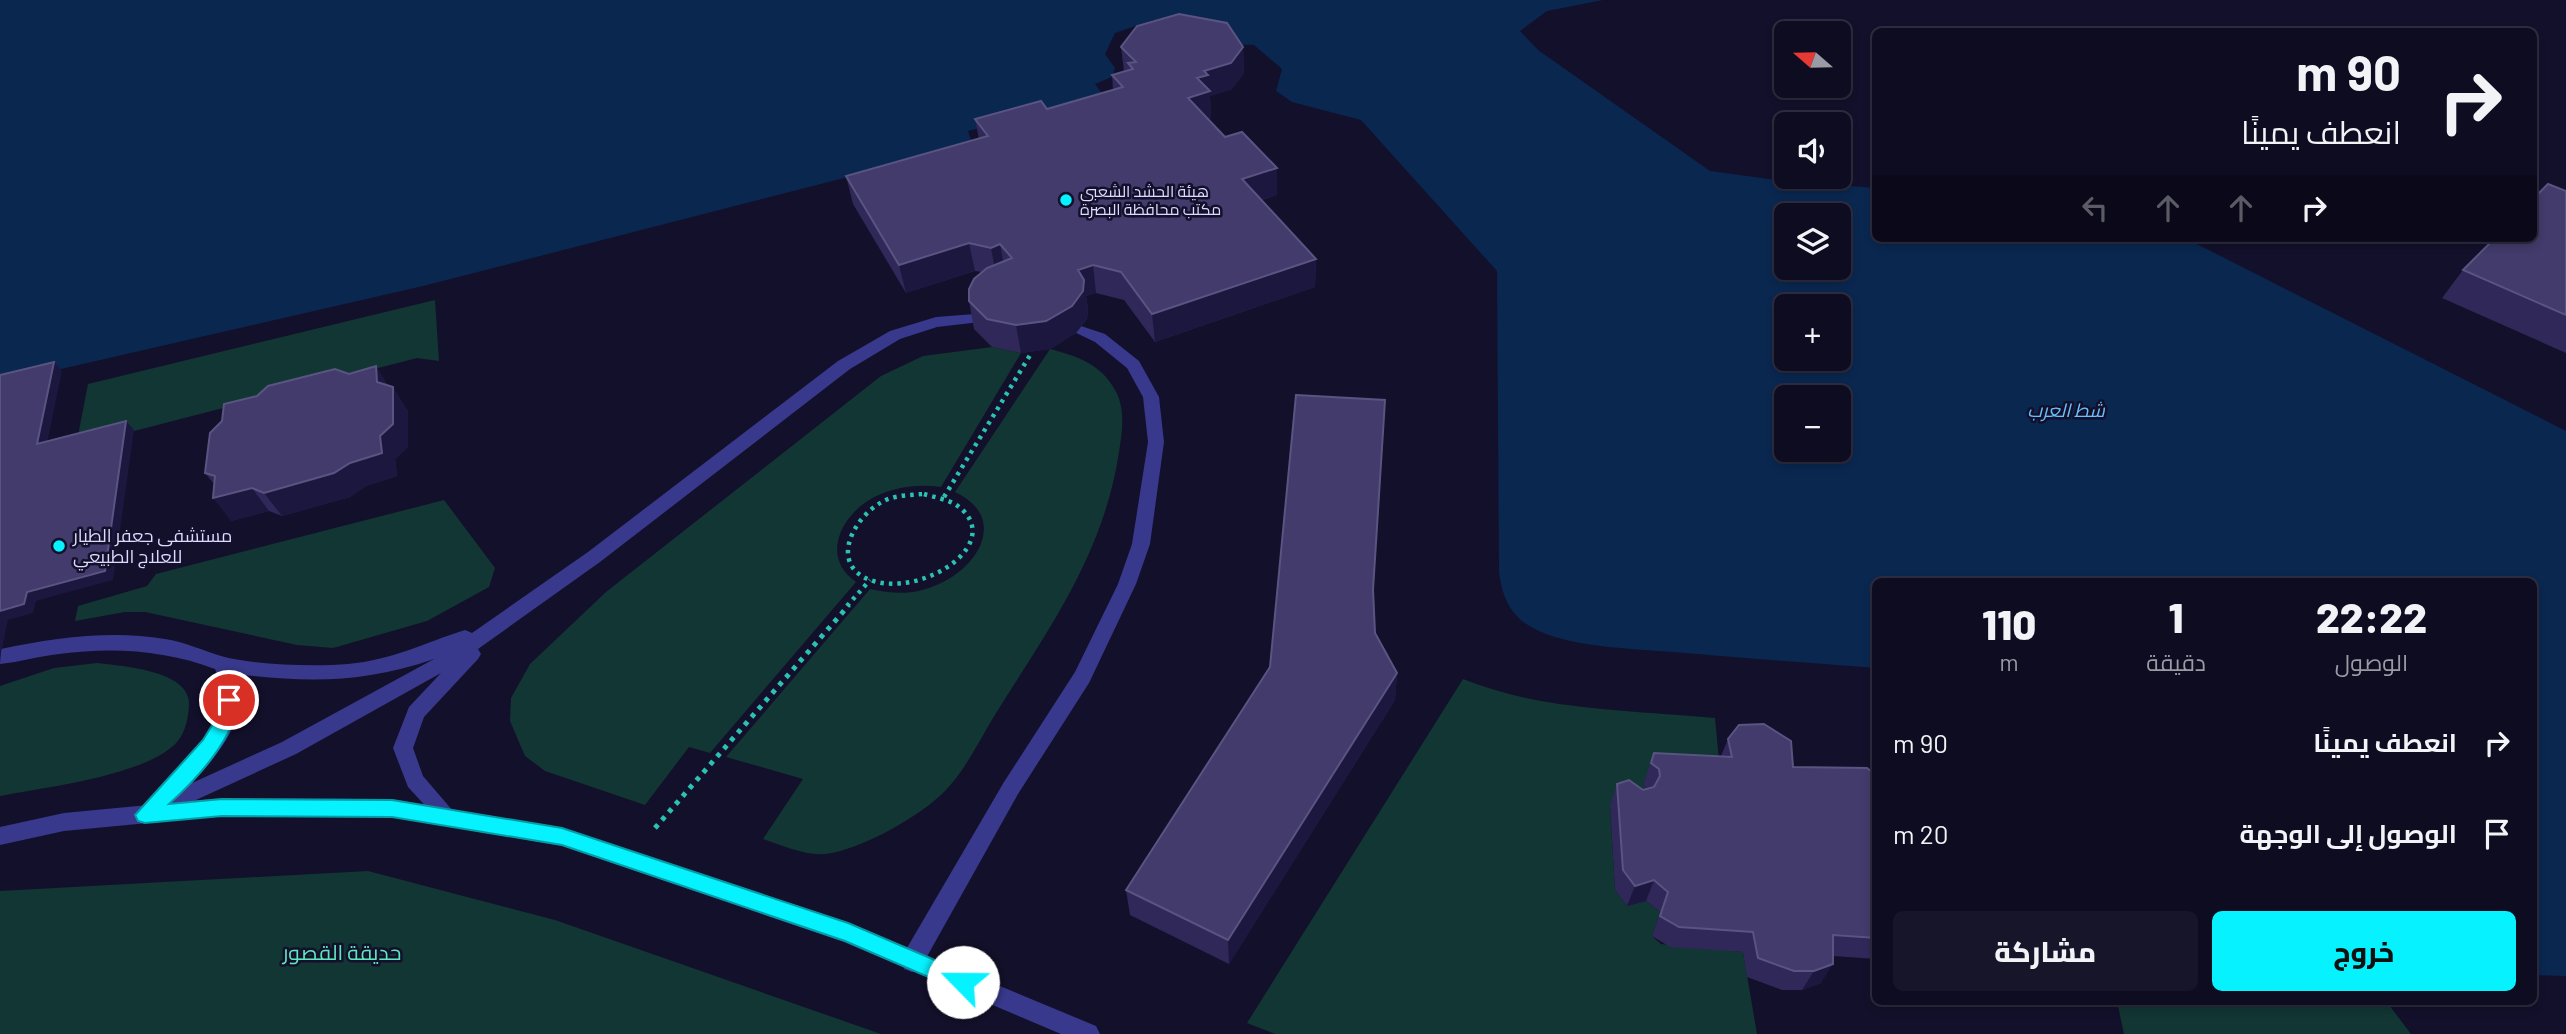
<!DOCTYPE html>
<html lang="ar">
<meta charset="utf-8">
<style>
body{margin:0;font-family:Barlow,Cairo,sans-serif;background:#171529;color:#f1f3f6;direction:rtl;height:100vh;display:flex;flex-direction:column;font-size:26px;white-space:nowrap}
*{box-sizing:border-box;margin:0}
p{font-size:23px;color:#9b9ba5}
.icon{flex:none;width:38px;height:38px;fill:none;stroke:currentColor;stroke-width:2;stroke-linecap:round;stroke-linejoin:round}
.map{position:relative;flex:1;overflow:hidden;direction:ltr}
.drawer{position:absolute;left:1872px;top:578px;width:665px;height:427px;display:flex;flex-direction:column;background:#0e0c20;border-radius:10px;box-shadow:0 4px 10px #0003,0 0 0 2px #2e2c3e;direction:rtl}
.drawer>*{flex:none}
.hud{position:absolute;left:1872px;top:28px;width:665px;height:214px;border-radius:10px;box-shadow:0 4px 10px #0003,0 0 0 2px #2e2c3e;direction:rtl;background:#0e0c20;color:#f1f3f6;overflow:hidden}
.needle{width:46px;rotate:290deg}
.controls{position:absolute;left:1774px;top:21px;display:grid;gap:14px}
.controls a{display:grid;place-items:center;width:77px;height:77px;border-radius:10px;background:#0e0c20;box-shadow:0 4px 10px #0003,0 0 0 2px #2e2c3e;font-size:35px}
.pin{position:absolute;display:grid;place-items:center;width:60px;height:60px;color:#fff;margin:-30px;border:4px solid #fff;border-radius:50%;box-shadow:0 2px 7px #0007}
.me{position:absolute;width:77px;margin:-38px;rotate:293deg;stroke-linejoin:round;filter:drop-shadow(0 0 5px #0008)}
.turn{display:flex;align-items:center;gap:24px;height:147px;padding:0 21px;font-size:32px}
.turn .icon{width:91px;height:91px;stroke-width:2.5}
.turn b{display:block;font-size:49px;line-height:60px}
.lanes{display:flex;align-items:center;height:66px;padding:0 21px;background:#0003;justify-content:center;gap:35px;direction:ltr}
.lanes .off{opacity:.35}
.eta{display:flex;justify-content:space-evenly;align-items:center;height:119px;text-align:center}
.eta b{font-size:42px;font-weight:800;line-height:49px}
.action{display:flex;gap:14px;margin-top:auto;padding:14px 21px}
.action a{flex:1;height:80px;border-radius:10px;background:#06f2ff;color:#111;font-size:28px;font-weight:800;line-height:80px;text-align:center}
.action a+a{background:#171529;color:#f1f3f6}
ul{padding:0;list-style:none}
li{display:flex;align-items:center;gap:21px;height:91px;padding:0 21px}
li div{flex:1}
li b{display:block;font-size:26px}
li em{font-style:normal}
.map>svg:first-child{display:block}
.green{fill:#123633}
.water{fill:#0a2750;fill-rule:evenodd}
.lines{fill:none;stroke-linecap:round;stroke-linejoin:round}
.path-far1{stroke:#2ac3b2;stroke-width:4.5;stroke-dasharray:3.5 5;stroke-linecap:butt}
.path{stroke:#2ac3b2;stroke-width:5;stroke-dasharray:4.5 6;stroke-linecap:butt}
.lane{fill:#38398c;fill-rule:evenodd}
.street{fill:#38398c;fill-rule:evenodd}
.wall{fill:#2f2859}
.shaded-wall{fill:#1c173f}
.building{fill:#423b6b;stroke:#5a5482;stroke-width:2}
.route{fill:#06f2ff;stroke:#049da6;stroke-width:2}
.poi-dot{fill:#06f2ff;stroke:#13102b;stroke-width:2.5}
.labels{text-anchor:middle;stroke-width:5;stroke-linejoin:round;paint-order:stroke}
.far-poi-label{font-size:16px;fill:#dcdaff;stroke:#13102b;text-anchor:start}
.poi-label{font-size:18px;fill:#dcdaff;stroke:#13102b;text-anchor:start}
.water-label{font-size:19px;font-style:italic;fill:#68c0ff;stroke:#13102b}
.near-park-label{font-size:21px;fill:#5ee6be;stroke:#13102b}
</style>
<div class="map">
<svg width="2566" height="1034" viewBox="0 0 2566 1034">
<rect width="100%" height="100%" fill="#13102b"/>
<!-- green -->
<g class="green">
<path d="M435,300L439,361L417,358L76,446L88,384Z"/>
<path d="M992,347L1021,353L941,487C921,484 900,486 881,494C845,508 817,555 856,582L710,753L689,747L645,805L545,771L525,756L510,721L511,698L530,664L606,592L881,376L923,356Z"/>
<path d="M1050,349C1077,356 1101,364 1115,390C1126,409 1122,432 1119,452C1104,552 1051,626 998,710C982,735 967,768 946,790C921,816 861,850 825,854C806,856 781,845 763,839L803,779L726,757L870,589C892,594 913,595 934,586C977,570 1010,518 955,492Z"/>
<path d="M444,500L495,568L489,587L427,621L333,648L297,645L145,612H125L75,621L78,606L147,586L156,574Z"/>
<path d="M97,663C121,666 187,670 189,702C189,715 186,732 177,742C146,776 45,787 0,796V686L54,668Z"/>
<path d="M1463,679C1542,711 1630,710 1715,718L1719,761L1647,775L1643,785L1651,791L1610,806L1615,890L1627,906L1646,901L1660,912L1652,936L1661,944L1743,952L1757,1034H1275L1247,1023Z"/>
<path d="M368,871L555,920L881,1034H0V891Z"/>
<path d="M2117,1001H2386L2411,1034H2124Z"/>
</g>
<!-- water -->
<path class="water" d="M0,0H1603L1547,11L1520,31L1538,50L1710,171L1784,181L1876,188V238H2185L2566,431V976L2534,975V581H1876V668C1809,663 1741,658 1674,652C1635,649 1566,647 1533,628C1510,616 1502,596 1499,572L1497,271L1361,120L1292,102L1276,91L1282,69L1254,45L1231,44L1194,26L1153,20L1115,33L1105,54L1115,68L1112,77L1095,84L1103,95L968,131L973,145L423,286L0,383ZM1787,215H1839V268H1787ZM1787,306H1839V359H1787ZM1787,397H1839V450H1787Z"/>
<g class="lines">
<!-- path-far1 -->
<g class="path-far1">
<path d="M924,494C933,497 946,499 955,504C1010,541 923,599 870,580C828,564 854,517 882,502C894,495 910,495 924,494Z"/>
<path d="M944,497L1032,352"/>
<path d="M847,606L870,580"/>
</g>
<!-- path -->
<path class="path" d="M655,828L849,605"/>
<!-- lane -->
<g class="lane">
<path d="M975,314L983,319L980,322L937,327L900,339L850,369L600,562L478,649L481,654L478,659L424,717L413,748L423,776L459,818L456,824L449,827L442,824L408,787L393,748L409,707L441,673L296,754L148,822L141,819L138,813L141,807L148,803L151,797C184,766 239,720 215,669C164,650 113,647 59,654C39,656 20,662 0,664L1,649C55,638 110,630 165,639C184,642 202,650 221,656C253,665 314,667 348,664C392,660 424,643 465,630L472,633L588,552L838,361L890,331L936,317ZM434,659L282,742L192,783C217,756 254,713 236,674C309,683 364,683 434,659Z"/>
<path d="M1078,325L1105,334L1139,361L1159,397L1164,442L1150,544L1136,584L1089,683L1018,794L920,969L912,972L904,969L901,961L904,953L1004,782L1075,672L1118,584L1132,544L1148,442L1143,397L1127,368L1095,342L1070,330L1073,327Z"/>
</g>
<!-- street -->
<path class="street" d="M222,798L392,799L562,828L848,923L1096,1026L1100,1034H1061L844,942L562,846L392,817L222,816L64,831L0,845V827L64,813Z"/>
</g>
<!-- wall -->
<g class="wall">
<path d="M1121,47H1243L1244,73L1232,89L1210,96L1211,118L1208,119L1277,195L1262,200L1316,259L1315,287L1155,342L1124,300L1096,293L1086,296L1088,308L1087,319L1076,333L1050,349L1021,353L992,347L974,329L969,301L982,272L975,271L906,293L853,204L846,176L979,139L975,119L1047,109L1113,90L1112,75L1124,72Z"/>
<path d="M2566,191V353L2442,298L2463,270Z"/>
<path d="M388,386L408,411V447L395,459L397,476L366,486L350,497L282,516L269,511L231,521L214,484L205,473Z"/>
<path d="M1373,590L1375,633L1397,673L1395,700L1229,964L1130,915L1126,890Z"/>
<path d="M1728,739L1793,767L1876,782L1873,787L1876,791V959L1833,956L1821,983L1802,990H1782L1747,977L1743,952L1670,947L1652,936L1660,912L1646,901L1627,906L1615,890L1610,806L1617,784L1643,790L1648,789L1643,785L1654,753L1721,756Z"/>
</g>
<!-- shaded-wall -->
<g class="shaded-wall">
<path d="M1243,47L1244,73L1232,89L1210,96L1211,118L1189,125L1188,98L1197,78L1204,71Z"/>
<path d="M1277,168V195L1243,206L1242,179Z"/>
<path d="M969,243L975,271L906,293L899,265Z"/>
<path d="M1000,244L1005,272L996,275L991,248Z"/>
<path d="M1316,259L1315,287L1155,342L1152,314Z"/>
<path d="M1093,265L1096,293L1086,296L1088,308L1087,319L1076,333L1050,349L1021,353L1016,325L1078,270Z"/>
<path d="M54,362L62,371L45,453L37,444Z"/>
<path d="M376,366L391,390L377,382Z"/>
<path d="M393,387L408,411V447L395,459L397,476L366,486L350,497L282,516L264,493L380,436Z"/>
<path d="M126,421L134,430L113,580L36,601L33,613L8,620L0,657V611Z"/>
<path d="M252,488L269,511L231,521L213,498Z"/>
<path d="M1397,673L1395,700L1229,964L1228,940Z"/>
<path d="M1654,880L1646,901L1627,906L1635,886Z"/>
<path d="M1833,964L1821,983L1802,990L1814,971Z"/>
</g>
<!-- building -->
<g class="building">
<path d="M1179,14L1227,23L1243,47L1231,63L1204,71L1208,75L1197,78L1210,91L1188,98L1225,137L1242,132L1277,168L1242,179L1316,259L1152,314L1121,272L1093,265L1078,270L1084,280L1083,291L1072,306L1046,321L1016,325L987,319L969,301V289L974,279L987,268L1012,258L1000,244L991,248L969,243L899,265L846,176L988,136L975,119L1041,101L1047,109L1123,87L1112,75L1133,69L1128,63L1136,62L1121,47L1137,26Z"/>
<path d="M2548,184L2566,191V315L2463,270L2495,238H2534V198Z"/>
<path d="M54,362L37,444L126,421L105,571L27,592L24,604L0,611V375Z"/>
<path d="M376,366L377,382L393,387V424L380,436L382,453L350,463L334,473L264,493L252,488L213,498L215,476L205,473L210,433L222,421L224,404L257,396L268,386L335,369L349,374Z"/>
<path d="M1296,395L1385,400L1373,590L1375,633L1397,673L1228,940L1126,890L1270,667Z"/>
<path d="M1764,724L1791,741L1793,767L1867,768L1876,775V782L1871,785L1876,791V938L1833,935V964L1814,971H1794L1758,958L1753,932L1679,927L1660,916L1668,892L1654,880L1635,886L1623,870L1617,784L1629,780L1643,790L1654,787L1660,776L1659,769L1651,763L1654,753L1732,757L1728,739L1739,725Z"/>
</g>
<!-- route -->
<path class="route" d="M229,693L238,700C235,738 197,779 169,804L222,799L392,800L562,828L848,923L970,975L973,982L970,989L963,992L845,941L562,845L392,817L222,816L145,823L138,821L135,815L203,740L219,714L223,695Z"/>
<!-- markers -->
<g class="poi-dot">
<circle cx="1066" cy="200" r="7"/>
<circle cx="59" cy="546" r="7"/>
</g>
<g class="labels">
<!-- far-poi labels -->
<g class="far-poi-label">
<text x="1080" y="197">هيئة الحشد الشعبي<tspan x="1080" dy="18">مكتب محافظة البصرة</tspan></text>
</g>
<!-- poi labels -->
<g class="poi-label">
<text x="73" y="542">مستشفى جعفر الطيار<tspan x="73" dy="21">للعلاج الطبيعي</tspan></text>
</g>
<!-- water labels -->
<g class="water-label">
<text x="2066" y="417">شط العرب</text>
</g>
<!-- near-park labels -->
<g class="near-park-label">
<text x="342" y="960">حديقة القصور</text>
</g>
</g>
</svg>
<div class="controls">
<a><svg class="needle" viewBox="-14 -14 28 28"><path d="M0-13l5 13h-10z" fill="#e53935"/><path d="M0 13l5-13h-10z" fill="#9b9ba5"/></svg></a>
<a><svg class="icon" aria-label="sound" viewBox="0 0 24 24"><path d="M4 9h4l5-4v14l-5-4H4zM17 9q2 3 0 6"/></svg></a>
<a><svg class="icon" aria-label="layers" viewBox="0 0 24 24"><path d="M12 4l9 5-9 5-9-5zM3 14l9 5 9-5"/></svg></a>
<a>+</a>
<a>−</a>
</div>
<div class="pin" style="left:229px;top:700px;background:#d93025"><svg class="icon" aria-label="arrive" viewBox="0 0 24 24"><path d="M6 21V4h12l-3 4 3 4H6"/></svg></div>
<svg class="me" style="left:963px;top:982px" viewBox="-20 -20 40 40"><circle r="19" fill="#fff"/><path d="M0-13L10 11 0 6-10 11z" fill="#06f2ff"/></svg>
<div class="hud">
<div class="turn"><svg class="icon" aria-label="right" viewBox="0 0 24 24"><path d="M7 20v-9h11M14 6l5 5-5 5"/></svg><div><b>90 m</b>انعطف يمينًا</div></div>
<div class="lanes"><svg class="icon off" aria-label="left" viewBox="0 0 24 24"><path d="M17 20v-9H6M10 6l-5 5 5 5"/></svg><svg class="icon off" aria-label="ahead" viewBox="0 0 24 24"><path d="M12 20V5M6 11l6-6 6 6"/></svg><svg class="icon off" aria-label="ahead" viewBox="0 0 24 24"><path d="M12 20V5M6 11l6-6 6 6"/></svg><svg class="icon" aria-label="right" viewBox="0 0 24 24"><path d="M7 20v-9h11M14 6l5 5-5 5"/></svg></div>
</div>
<section class="drawer">
<div class="eta">
<div><b>22:22</b><p>الوصول</p></div>
<div><b>1</b><p>دقيقة</p></div>
<div><b>110</b><p>m</p></div>
</div>
<ul>
<li><svg class="icon" aria-label="right" viewBox="0 0 24 24"><path d="M7 20v-9h11M14 6l5 5-5 5"/></svg><div><b>انعطف يمينًا</b></div><em>90 m</em></li>
<li><svg class="icon" aria-label="arrive" viewBox="0 0 24 24"><path d="M6 21V4h12l-3 4 3 4H6"/></svg><div><b>الوصول إلى الوجهة</b></div><em>20 m</em></li>
</ul>
<div class="action"><a>خروج</a><a>مشاركة</a></div>
</section>
</div>
